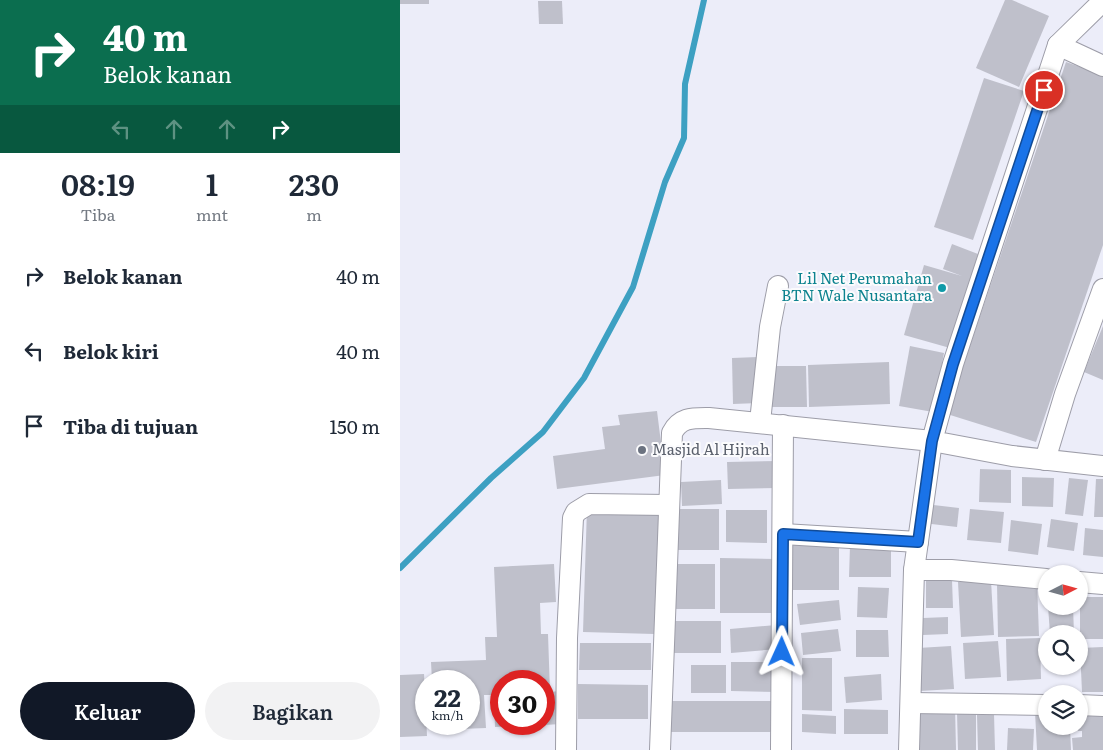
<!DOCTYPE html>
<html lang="id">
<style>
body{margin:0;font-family:Literata,serif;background:#f2f2f3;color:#1f2937;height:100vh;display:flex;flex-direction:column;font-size:19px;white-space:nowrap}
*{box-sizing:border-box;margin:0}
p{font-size:16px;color:#747a83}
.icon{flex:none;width:28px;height:28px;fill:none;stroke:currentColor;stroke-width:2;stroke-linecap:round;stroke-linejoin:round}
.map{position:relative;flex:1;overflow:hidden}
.drawer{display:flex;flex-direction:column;background:#fff;width:400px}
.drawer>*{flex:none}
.banner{background:#0b6e4f;color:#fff;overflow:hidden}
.needle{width:32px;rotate:84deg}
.controls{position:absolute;left:638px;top:565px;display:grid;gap:10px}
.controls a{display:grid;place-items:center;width:50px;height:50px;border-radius:50%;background:#fff;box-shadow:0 1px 4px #0004;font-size:25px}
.speed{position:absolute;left:15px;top:670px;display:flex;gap:10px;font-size:25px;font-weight:700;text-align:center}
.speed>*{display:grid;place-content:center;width:65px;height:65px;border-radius:50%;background:#fff;box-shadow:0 1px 4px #0004;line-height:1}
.speed small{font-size:12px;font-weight:400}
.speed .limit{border:8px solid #d22;background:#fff;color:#111}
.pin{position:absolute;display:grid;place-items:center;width:42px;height:42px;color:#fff;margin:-21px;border:2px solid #fff;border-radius:50%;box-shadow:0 1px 5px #0007}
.me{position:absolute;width:55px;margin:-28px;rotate:1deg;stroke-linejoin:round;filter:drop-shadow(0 0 4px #0008)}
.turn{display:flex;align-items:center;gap:18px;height:105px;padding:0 20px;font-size:22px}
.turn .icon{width:65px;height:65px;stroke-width:2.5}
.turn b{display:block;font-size:35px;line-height:42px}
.lanes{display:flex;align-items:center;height:48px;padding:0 20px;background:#0003;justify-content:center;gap:25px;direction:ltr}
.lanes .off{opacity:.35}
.eta{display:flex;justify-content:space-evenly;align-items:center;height:85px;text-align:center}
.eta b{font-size:30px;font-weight:600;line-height:35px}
.cta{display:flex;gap:10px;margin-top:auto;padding:10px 20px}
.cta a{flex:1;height:58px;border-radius:30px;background:#111827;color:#fff;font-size:20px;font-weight:600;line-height:58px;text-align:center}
.cta a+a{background:#f2f2f3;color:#1f2937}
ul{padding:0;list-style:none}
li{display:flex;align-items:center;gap:15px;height:75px;padding:0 20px}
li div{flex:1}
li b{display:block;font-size:19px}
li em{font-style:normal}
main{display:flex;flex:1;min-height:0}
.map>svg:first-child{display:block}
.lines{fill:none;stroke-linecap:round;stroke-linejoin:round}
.stream{stroke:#3da0c2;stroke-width:6}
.building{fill:#bfc0cb}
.street-casing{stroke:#9d9da8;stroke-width:22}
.street{stroke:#fff;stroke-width:20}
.route-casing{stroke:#114b97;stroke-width:12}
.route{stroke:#1a73e8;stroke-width:9}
.culture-dot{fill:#0f9aa8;stroke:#fbfbfd;stroke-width:2}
.worship-dot{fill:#6b7280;stroke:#fbfbfd;stroke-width:2}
.labels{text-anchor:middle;stroke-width:4;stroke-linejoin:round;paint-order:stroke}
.culture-label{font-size:15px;fill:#0d838f;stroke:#fbfbfd;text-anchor:end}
.worship-label{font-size:15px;fill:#5b616d;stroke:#fbfbfd;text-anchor:start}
</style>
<main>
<section class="drawer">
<div class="banner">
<div class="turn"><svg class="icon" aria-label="right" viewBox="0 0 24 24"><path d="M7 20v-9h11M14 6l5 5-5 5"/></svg><div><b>40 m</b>Belok kanan</div></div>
<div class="lanes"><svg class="icon off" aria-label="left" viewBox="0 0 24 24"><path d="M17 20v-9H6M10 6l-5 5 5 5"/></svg><svg class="icon off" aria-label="ahead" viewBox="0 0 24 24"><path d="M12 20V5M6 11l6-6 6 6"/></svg><svg class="icon off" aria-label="ahead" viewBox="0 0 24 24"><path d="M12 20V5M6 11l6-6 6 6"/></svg><svg class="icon" aria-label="right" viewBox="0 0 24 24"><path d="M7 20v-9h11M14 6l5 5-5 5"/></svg></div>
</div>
<div class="eta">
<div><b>08:19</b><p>Tiba</p></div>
<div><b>1</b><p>mnt</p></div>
<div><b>230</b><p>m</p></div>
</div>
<ul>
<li><svg class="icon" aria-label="right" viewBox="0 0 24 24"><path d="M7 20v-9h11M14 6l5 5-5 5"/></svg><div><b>Belok kanan</b></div><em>40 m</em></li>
<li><svg class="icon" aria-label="left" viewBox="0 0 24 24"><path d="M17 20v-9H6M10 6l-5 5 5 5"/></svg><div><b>Belok kiri</b></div><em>40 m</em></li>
<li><svg class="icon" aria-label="arrive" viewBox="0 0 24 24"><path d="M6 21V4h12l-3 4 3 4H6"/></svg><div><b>Tiba di tujuan</b></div><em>150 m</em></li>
</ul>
<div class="cta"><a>Keluar</a><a>Bagikan</a></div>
</section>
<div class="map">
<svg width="703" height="750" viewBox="0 0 703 750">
<rect width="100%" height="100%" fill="#ecedf9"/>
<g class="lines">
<!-- stream -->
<path class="stream" d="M0,568L91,478L143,432L184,378L233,287L265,182L284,138L285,84L304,0"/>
</g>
<!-- building -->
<g class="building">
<rect x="0" y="0" width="29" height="4"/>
<path d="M605,0H612L649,16L619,87L576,68Z"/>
<path d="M138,1H162L163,24H139Z"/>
<path d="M666,62L703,75V245L636,442L547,414Z"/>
<path d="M584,78L624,91L573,240L534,227Z"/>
<path d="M552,244L578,254L550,348L504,335L524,265L562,276L543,269Z"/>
<path d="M703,326V380L684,372Z"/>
<path d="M510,346L544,353L533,412L499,406Z"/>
<path d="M358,357L359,403L333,404L332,358Z"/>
<path d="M489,362L490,404L409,407L408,365Z"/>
<path d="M368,366H406L407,407H369Z"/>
<path d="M257,411L265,475L157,489L153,456L205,449L202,427L220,425L218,415Z"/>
<path d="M378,461V488L328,489L327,462Z"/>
<path d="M580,469L611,470V503L579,502Z"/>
<path d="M622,477L654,478L653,507L622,506Z"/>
<path d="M669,478L688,480L683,516L665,514Z"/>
<path d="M696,479H703V517H694Z"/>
<path d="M321,480L322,504L282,506L281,482Z"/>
<path d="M525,504L559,508L557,527L523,523Z"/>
<path d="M187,508L259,511L254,634L183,632Z"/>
<rect x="276" y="509" width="43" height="41"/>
<path d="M570,509L604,512L601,543L567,540Z"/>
<path d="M326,510H367V543L326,542Z"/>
<path d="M651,519L678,523L674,551L647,547Z"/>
<path d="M611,520L642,524L638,555L608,551Z"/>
<path d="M685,528L703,530V557L683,555Z"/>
<rect x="388" y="540" width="51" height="50"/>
<path d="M450,546H491V577H449Z"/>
<path d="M320,558L375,559V613H320Z"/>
<path d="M154,564L156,602L140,603L141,634H148L150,692L159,691L161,724L144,725V681H101V724L138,725L95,727L94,695H84L86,728L35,730L34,724H69V681H32L31,662L86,660L85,637H97L94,567Z"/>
<rect x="275" y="564" width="40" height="45"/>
<path d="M526,580H552L553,608H526Z"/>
<path d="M591,580L594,635L561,637L558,582Z"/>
<path d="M637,582L639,636L598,637L597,583Z"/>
<path d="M458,587L489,588L487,618L457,617Z"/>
<rect x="680" y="597" width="23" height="42"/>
<path d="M439,600L441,620L400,625L397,604Z"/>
<path d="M648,606H673L674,634H650Z"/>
<path d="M548,617V634L523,635V618Z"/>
<rect x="273" y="621" width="48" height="32"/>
<path d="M376,625L378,649L331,653L330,629Z"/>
<path d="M438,629L441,651L403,655L401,633Z"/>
<path d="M456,630H488L489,657H456Z"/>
<path d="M640,638L641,679L607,681L606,639Z"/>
<path d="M598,641L601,677L565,679L563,643Z"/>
<path d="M180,643H251V670H179Z"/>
<path d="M551,646L554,689L520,691L518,648Z"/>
<path d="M703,647V692H682L680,648Z"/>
<path d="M402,658H432V711L402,710Z"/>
<path d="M331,662H378V692L331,691Z"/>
<rect x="291" y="665" width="35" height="28"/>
<path d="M651,666H676V670L651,671Z"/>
<path d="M24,674L27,736L0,737V675Z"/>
<path d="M481,674L482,700L446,703L444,677Z"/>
<path d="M178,684L248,685V719H178Z"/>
<rect x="268" y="701" width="104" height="31"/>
<path d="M517,707H555L556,750H518Z"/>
<path d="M444,709L488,710V734H444Z"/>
<path d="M703,709V750H673L672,738L682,737V731H678L679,716L692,715Z"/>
<path d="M576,711V750H558L557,712Z"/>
<path d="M635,712H646V726H670L671,750H637Z"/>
<path d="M402,714L436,716V734L402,732Z"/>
<path d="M594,714L595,750H578L577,715Z"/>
<path d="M608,728L634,729L633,750H607Z"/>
</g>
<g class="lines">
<defs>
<g id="street">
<path d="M703,1L658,45L553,364L532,441L612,456L703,466"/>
<path d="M658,45L703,66"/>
<path d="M360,422L370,327L378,286"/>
<path d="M645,460L665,394L703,289"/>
<path d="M383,534L518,542"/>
<path d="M514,570H551L646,579"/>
<path d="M679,582L703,584"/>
<path d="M511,703L646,705"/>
<path d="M679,705L703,706"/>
<path d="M166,750L167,638L173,518L176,512L189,504L268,505"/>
<path d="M260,750L272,433C280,417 293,418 309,418L532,441L514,570L509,750"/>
<path d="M381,750L383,425"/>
</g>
</defs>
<!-- street casing -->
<use href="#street" class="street-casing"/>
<!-- street -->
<use href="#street" class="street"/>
</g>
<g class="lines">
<defs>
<path id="route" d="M382,652L383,534L518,542L532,441L553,364L644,90"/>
</defs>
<!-- route casing -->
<use href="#route" class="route-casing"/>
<!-- route -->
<use href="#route" class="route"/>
</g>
<!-- markers -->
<circle class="culture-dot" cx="542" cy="288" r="5"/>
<circle class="worship-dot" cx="242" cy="450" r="5"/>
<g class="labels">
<!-- culture labels -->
<g class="culture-label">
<text x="532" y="284">Lil Net Perumahan<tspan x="532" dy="17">BTN Wale Nusantara</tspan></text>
</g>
<!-- worship labels -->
<g class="worship-label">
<text x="252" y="455">Masjid Al Hijrah</text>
</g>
</g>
</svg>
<div class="controls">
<a><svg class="needle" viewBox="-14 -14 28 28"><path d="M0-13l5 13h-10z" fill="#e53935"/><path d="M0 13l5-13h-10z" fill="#747a83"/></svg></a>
<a><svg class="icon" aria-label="search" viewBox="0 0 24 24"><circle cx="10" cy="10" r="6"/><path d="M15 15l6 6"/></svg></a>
<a><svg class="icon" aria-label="layers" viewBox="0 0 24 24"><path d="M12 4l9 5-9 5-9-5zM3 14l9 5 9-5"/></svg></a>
</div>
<div class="speed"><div>22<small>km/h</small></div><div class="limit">30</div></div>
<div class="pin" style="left:644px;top:90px;background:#d93025"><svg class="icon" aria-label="arrive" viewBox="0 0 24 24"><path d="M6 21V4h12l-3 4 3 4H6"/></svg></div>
<svg class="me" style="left:382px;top:652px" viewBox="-20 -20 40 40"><path d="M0-17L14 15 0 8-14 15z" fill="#1a73e8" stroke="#fff" stroke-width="4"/></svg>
</div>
</main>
